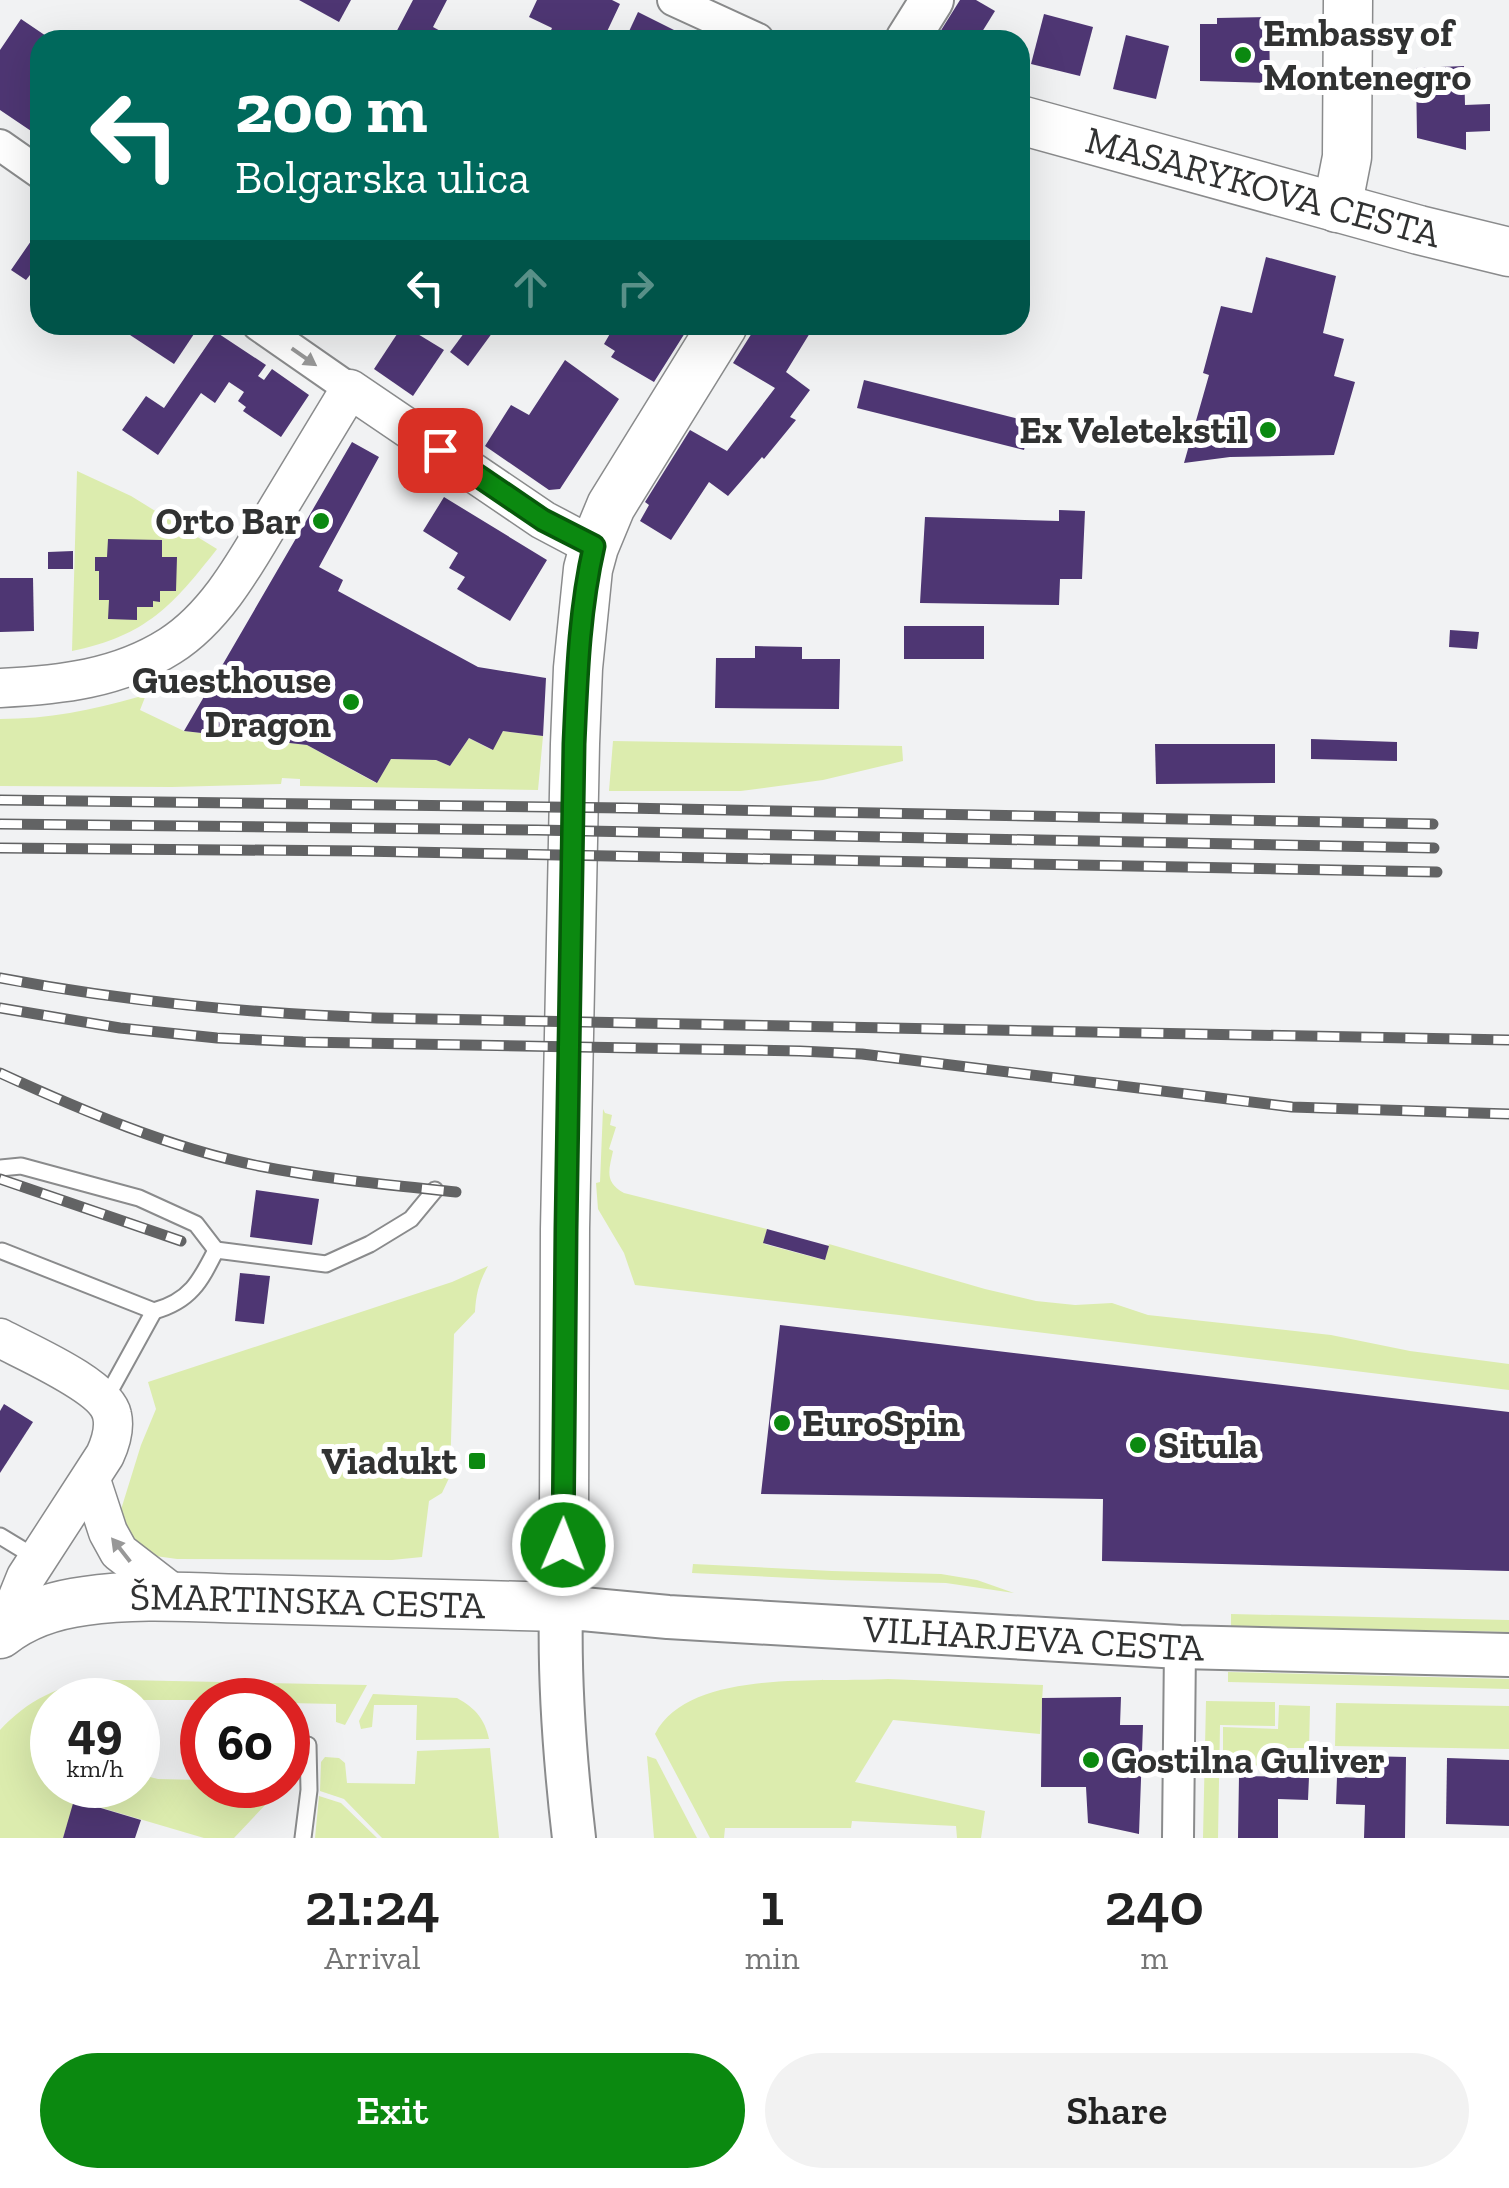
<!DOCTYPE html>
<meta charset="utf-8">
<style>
body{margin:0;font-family:"Zilla Slab",serif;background:#f2f2f2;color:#222;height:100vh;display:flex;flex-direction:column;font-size:38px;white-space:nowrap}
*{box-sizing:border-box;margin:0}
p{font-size:32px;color:#767676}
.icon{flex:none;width:55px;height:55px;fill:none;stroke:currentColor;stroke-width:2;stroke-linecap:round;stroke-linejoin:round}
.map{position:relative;height:1838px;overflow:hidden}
.sheet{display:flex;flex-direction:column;background:#fff;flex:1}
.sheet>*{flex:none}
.guide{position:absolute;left:30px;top:30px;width:1000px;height:305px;border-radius:30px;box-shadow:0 10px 40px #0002;background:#00695c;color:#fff;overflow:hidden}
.speed{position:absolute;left:30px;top:1678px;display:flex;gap:20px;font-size:50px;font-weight:700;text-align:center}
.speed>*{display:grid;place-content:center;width:130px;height:130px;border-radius:50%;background:#fff;box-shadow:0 10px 40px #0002;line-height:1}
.speed small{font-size:25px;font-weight:400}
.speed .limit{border:15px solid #d22;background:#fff;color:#111}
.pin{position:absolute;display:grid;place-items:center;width:85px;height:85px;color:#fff;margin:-42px;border-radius:20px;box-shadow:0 5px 15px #0006}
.me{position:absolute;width:110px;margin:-55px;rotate:1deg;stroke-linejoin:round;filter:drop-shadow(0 0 8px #0008)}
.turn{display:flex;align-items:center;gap:35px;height:210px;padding:0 40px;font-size:45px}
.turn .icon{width:130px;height:130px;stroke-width:2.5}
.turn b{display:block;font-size:70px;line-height:85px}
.lanes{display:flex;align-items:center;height:95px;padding:0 40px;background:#0003;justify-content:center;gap:50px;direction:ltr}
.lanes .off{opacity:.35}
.eta{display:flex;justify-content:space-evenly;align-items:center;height:170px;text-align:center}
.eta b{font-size:60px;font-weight:600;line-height:70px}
.button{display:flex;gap:20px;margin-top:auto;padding:20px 40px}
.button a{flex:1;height:115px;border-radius:60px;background:#0b8910;color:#fff;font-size:40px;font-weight:600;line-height:115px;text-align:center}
.button a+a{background:#f2f2f2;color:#222}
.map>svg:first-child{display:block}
.green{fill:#dcecae}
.building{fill:#4e3673}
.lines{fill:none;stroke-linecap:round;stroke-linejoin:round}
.service-casing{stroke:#8a8b8c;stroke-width:19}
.minor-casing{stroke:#8a8b8c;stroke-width:34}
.tertiary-casing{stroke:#8a8b8c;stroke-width:41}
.secondary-casing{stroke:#8a8b8c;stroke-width:46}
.primary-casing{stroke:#8a8b8c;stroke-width:51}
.service{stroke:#fff;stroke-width:15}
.minor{stroke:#fff;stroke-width:30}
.tertiary{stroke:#fff;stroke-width:38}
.secondary{stroke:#fff;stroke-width:42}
.primary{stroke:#fff;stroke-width:48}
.rail-casing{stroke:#626364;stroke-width:11}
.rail{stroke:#fff;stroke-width:8;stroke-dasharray:22;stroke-linecap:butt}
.oneway{fill:#989898}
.route-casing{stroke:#07590a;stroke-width:25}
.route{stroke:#0b8910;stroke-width:18}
.poi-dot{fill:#0b8910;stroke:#fff;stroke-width:4}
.labels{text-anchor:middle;stroke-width:10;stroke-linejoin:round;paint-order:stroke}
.poi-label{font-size:38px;font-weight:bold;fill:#313232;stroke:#fff;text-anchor:start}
.street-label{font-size:38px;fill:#313232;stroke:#fff}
</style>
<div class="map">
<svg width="1509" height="1838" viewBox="0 0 1509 1838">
<rect width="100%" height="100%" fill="#f1f2f3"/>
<!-- green -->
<g class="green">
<path d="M77,471L131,496L217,549C173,605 146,636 72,651Z"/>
<path d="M148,679L151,682L140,710L184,731L307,745L376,783L391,759L436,760L450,766L469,738L492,750L503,731L543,736L538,790L300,786V779L282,778L281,784L172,787L0,786V719C49,719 91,710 138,697Z"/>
<path d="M613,741L902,746L903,761L823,780L741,791H609Z"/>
<path d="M603,1109L605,1113L612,1115L610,1125L616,1127L609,1149L613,1151C609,1170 604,1182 624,1193L767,1229L764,1244L824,1260L829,1244L985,1289L1036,1301L1075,1305L1112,1303L1148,1315L1331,1335L1410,1351L1509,1364V1390L899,1315L635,1285L624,1253L598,1209L596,1183L600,1182Z"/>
<path d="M488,1266C479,1282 476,1294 475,1312L454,1334L450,1476L442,1493L429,1501L422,1557L392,1560L177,1559L141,1554L119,1516L141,1445L156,1409L148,1382L452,1282Z"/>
<path d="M693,1564L832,1571L941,1574L977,1580L1014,1593L946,1583L832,1580L692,1573Z"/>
<path d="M1231,1614L1509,1620V1632L1231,1626Z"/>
<path d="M1228,1672L1509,1679V1689L1228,1682Z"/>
<path d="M888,1679L1043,1685L1040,1734L893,1720L855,1782L985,1811L981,1838H957L956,1826L852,1821L851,1828H725L724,1838H710L655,1734C689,1668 824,1683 888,1679Z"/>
<path d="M99,1680H125L367,1685L345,1725L336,1722V1704L288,1703V1700H52V1785H138V1774L158,1779L202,1780V1785H284L234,1838H204L75,1800L63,1838H0V1730C28,1700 59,1685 99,1680Z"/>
<path d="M373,1694L457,1698C475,1708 485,1719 489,1739L416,1740L417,1705H374L372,1727L361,1729L359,1721Z"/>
<path d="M1206,1701L1275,1702V1726L1220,1725L1218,1838H1203Z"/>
<path d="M1336,1703L1509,1706V1749L1335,1746Z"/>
<path d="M1279,1705L1310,1706L1309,1748H1278L1277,1766L1223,1764V1727L1278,1729Z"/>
<path d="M490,1748L499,1838H382L344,1799L320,1791L321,1762L325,1757L339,1758L345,1763L347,1783L415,1784L417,1751Z"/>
<path d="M647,1756L656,1759L697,1838H654Z"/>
<path d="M319,1796L341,1803L377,1838H315Z"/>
</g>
<!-- building -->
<g class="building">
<path d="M299,0H351L339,22Z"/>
<path d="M413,0H447L433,27L457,40H392Z"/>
<path d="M537,0H612L620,4L603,40H555L548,37L552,28L529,17Z"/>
<path d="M960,0H976L995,11L977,40H935Z"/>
<path d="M638,12L694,40H625Z"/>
<path d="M1044,14L1093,27L1080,76L1031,64Z"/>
<path d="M1269,17L1270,83L1200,81V24H1217V18Z"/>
<path d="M21,19L52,40H40V131L37,135L0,110V50Z"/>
<path d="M1126,35L1169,46L1156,99L1113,89Z"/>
<path d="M1464,66L1465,105L1490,104V131L1466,132V150L1417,138L1416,68Z"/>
<path d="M40,228V281L30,275L26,280L11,270Z"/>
<path d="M1266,257L1336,276L1323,333L1344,339L1334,376L1355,382L1334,455L1230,457L1184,463L1209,375L1203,373L1221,306L1252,313Z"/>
<path d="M132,325H200L174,364L127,333Z"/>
<path d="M403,325L444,350L413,396L374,369Z"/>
<path d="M470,325H498L468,366L450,352Z"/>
<path d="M615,325H690L654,382L611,357L615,351L604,344Z"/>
<path d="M757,325H807L813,328L786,372L810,390L790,417L796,420L764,459L762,457L728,496L709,482L671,540L640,521L649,505L645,502L690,430L727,451L775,388L733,363Z"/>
<path d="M216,332L266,365L258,376L264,380L272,369L309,395L281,437L243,411L246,407L238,401L244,392L229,382L215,403L201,393L158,455L122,430L146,396L164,408Z"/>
<path d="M565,360L619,399L560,489L549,490L485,446L511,405L529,415Z"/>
<path d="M864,380L1031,422L1024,450L857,408Z"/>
<path d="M352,442L379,457L319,567L343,580L338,591L478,667L546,678L543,736L503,731L493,750L469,738L450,766L436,760L391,759L377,783L307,745L184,731Z"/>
<path d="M444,497L547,560L510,621L457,589L465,577L449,568L458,553L423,531Z"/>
<path d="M1059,510L1085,511L1082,579H1060L1059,605L920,603L925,517L1059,521Z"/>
<path d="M108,539L162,540V557H177L176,591H160V602L153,601V607H137V620L108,619L109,600H99V571H95V557H107Z"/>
<path d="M73,551V569H48V552Z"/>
<path d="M0,578H33L34,631L0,632Z"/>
<rect x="904" y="626" width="80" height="33"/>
<path d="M1450,630L1479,632L1477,649L1449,647Z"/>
<path d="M755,646L802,647V659H840L839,709L715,708L716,658H755Z"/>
<path d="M1311,739L1397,742V761L1311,759Z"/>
<path d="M1155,744H1275V783L1156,784Z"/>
<path d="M256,1190L319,1199L312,1245L250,1237Z"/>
<path d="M767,1229L829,1246L825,1260L763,1243Z"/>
<path d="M240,1273L270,1276L264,1324L235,1321Z"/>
<path d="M780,1325L1509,1412V1571L1102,1561L1103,1499L761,1494Z"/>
<path d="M4,1404L33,1422L0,1473V1411Z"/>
<path d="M1121,1697L1120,1725H1143L1139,1834L1088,1823L1086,1787H1041L1042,1698Z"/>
<path d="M1365,1756L1406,1757L1405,1838H1364L1365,1805L1336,1804L1337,1777L1365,1778Z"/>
<path d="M1447,1758L1509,1760V1826L1446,1824Z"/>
<path d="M1239,1776L1309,1777L1308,1800L1278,1799V1838H1238Z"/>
<path d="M74,1800L141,1820L135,1838H63Z"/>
</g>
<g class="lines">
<defs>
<g id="service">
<path d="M0,1168L21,1166L139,1198L196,1224L216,1250"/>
<path d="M2,1251L154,1311C190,1301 200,1282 216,1250L326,1264L370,1244L411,1219L435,1190"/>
<path d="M105,1400L154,1311"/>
<path d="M0,1536L38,1559"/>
<path d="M303,1838L309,1790L308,1745"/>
</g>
<g id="minor">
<path d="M673,0L758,39"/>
<path d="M0,145L40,173"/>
<path d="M258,325L350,389"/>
<path d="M1178,1838L1180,1647"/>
</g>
<g id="tertiary">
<path d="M0,688C60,685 118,679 170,646C219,615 249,556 278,508C302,468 326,429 350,389L543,520L594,547"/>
<path d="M0,1338C26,1352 106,1386 112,1415C115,1428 110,1444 105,1455L26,1577L4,1631"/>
<path d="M91,1480L108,1532L119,1552L180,1599"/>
</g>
<g id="secondary">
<path d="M907,40L932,0"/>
<path id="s1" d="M574,1838C565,1761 559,1685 561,1607L668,1617L1180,1647L1509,1655"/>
</g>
<g id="primary">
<path id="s2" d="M1020,120L1419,230L1509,252"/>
<path d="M1337,208L1347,157L1348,0"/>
<path id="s3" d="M0,1634C24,1615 54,1605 85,1601C138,1593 199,1598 254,1599C356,1602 458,1605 561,1607L564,1514L565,1229L575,744L578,668L588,569L594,547L611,506L723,325"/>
</g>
</defs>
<!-- service casing -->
<use href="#service" class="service-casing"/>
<!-- minor casing -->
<use href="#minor" class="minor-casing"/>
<!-- tertiary casing -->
<use href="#tertiary" class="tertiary-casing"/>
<!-- secondary casing -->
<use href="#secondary" class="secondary-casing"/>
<!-- primary casing -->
<use href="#primary" class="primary-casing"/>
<!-- service -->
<use href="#service" class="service"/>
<!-- minor -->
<use href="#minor" class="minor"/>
<!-- tertiary -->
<use href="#tertiary" class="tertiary"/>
<!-- secondary -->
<use href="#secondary" class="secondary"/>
<!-- primary -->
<use href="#primary" class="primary"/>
<defs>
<g id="rail">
<path d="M0,800L625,808L1433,824"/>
<path d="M0,824L537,830L1434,848"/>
<path d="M0,848L360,851L1437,872"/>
<path d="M0,978C128,1002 247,1013 377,1018L1509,1040"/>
<path d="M0,1008L120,1028L217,1038L303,1042L800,1051L862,1054L1292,1107L1509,1114"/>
<path d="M0,1073C83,1111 170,1148 259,1166C324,1179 391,1185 456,1192"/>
<path d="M0,1179L181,1241"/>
</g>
</defs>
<!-- rail casing -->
<use href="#rail" class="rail-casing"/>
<!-- rail -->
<use href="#rail" class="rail"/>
</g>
<!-- one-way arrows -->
<defs><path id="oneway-solid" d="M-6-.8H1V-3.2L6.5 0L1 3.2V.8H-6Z" transform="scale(2.5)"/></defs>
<g class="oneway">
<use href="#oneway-solid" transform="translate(304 357) rotate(35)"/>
<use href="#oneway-solid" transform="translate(121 1550) rotate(-128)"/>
</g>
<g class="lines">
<defs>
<path id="route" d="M440,450L543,520L594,546C579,611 577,678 574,744L566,1229L563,1545"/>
</defs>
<!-- route casing -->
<use href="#route" class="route-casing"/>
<!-- route -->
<use href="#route" class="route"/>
</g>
<!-- markers -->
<g class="poi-dot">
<circle cx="1243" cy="55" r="10"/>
<circle cx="1268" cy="430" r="10"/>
<circle cx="321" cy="521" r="10"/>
<circle cx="351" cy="702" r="10"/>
<circle cx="782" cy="1423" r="10"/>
<circle cx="1138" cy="1445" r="10"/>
<rect x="467" y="1451" width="20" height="20" rx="5"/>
<circle cx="1091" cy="1760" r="10"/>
</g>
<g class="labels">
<!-- poi labels -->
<g class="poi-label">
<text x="1263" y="46">Embassy of<tspan x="1263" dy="44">Montenegro</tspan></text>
<text x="1248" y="443" text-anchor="end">Ex Veletekstil</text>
<text x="301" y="534" text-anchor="end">Orto Bar</text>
<text x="331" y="693" text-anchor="end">Guesthouse<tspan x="331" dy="44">Dragon</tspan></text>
<text x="802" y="1436">EuroSpin</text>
<text x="1158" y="1458">Situla</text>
<text x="457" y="1474" text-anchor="end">Viadukt</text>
<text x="1111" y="1773">Gostilna Guliver</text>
</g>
<!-- street labels -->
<g class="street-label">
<text dy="13" stroke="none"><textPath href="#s2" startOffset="252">MASARYKOVA CESTA</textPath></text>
<text dy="13" stroke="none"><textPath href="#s3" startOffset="315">ŠMARTINSKA CESTA</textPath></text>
<text dy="13" stroke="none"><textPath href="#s1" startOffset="705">VILHARJEVA CESTA</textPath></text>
</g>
</g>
</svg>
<div class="speed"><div>49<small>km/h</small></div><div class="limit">60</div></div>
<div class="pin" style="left:440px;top:450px;background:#d93025"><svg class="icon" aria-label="arrive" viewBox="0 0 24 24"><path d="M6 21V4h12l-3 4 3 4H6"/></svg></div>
<svg class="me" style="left:563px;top:1545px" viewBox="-20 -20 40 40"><circle r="17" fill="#0b8910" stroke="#fff" stroke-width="3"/><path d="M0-11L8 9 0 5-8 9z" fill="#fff"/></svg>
<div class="guide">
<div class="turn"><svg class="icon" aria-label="left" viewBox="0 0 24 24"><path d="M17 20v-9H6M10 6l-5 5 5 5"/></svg><div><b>200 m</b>Bolgarska ulica</div></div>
<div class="lanes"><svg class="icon" aria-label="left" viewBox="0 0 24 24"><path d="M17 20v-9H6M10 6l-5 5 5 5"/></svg><svg class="icon off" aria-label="ahead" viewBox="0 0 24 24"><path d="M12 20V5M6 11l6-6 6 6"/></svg><svg class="icon off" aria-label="right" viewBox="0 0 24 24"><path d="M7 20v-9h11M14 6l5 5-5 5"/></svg></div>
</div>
</div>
<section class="sheet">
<div class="eta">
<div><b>21:24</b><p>Arrival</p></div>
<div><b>1</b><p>min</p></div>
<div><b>240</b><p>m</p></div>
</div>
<div class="button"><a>Exit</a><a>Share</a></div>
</section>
